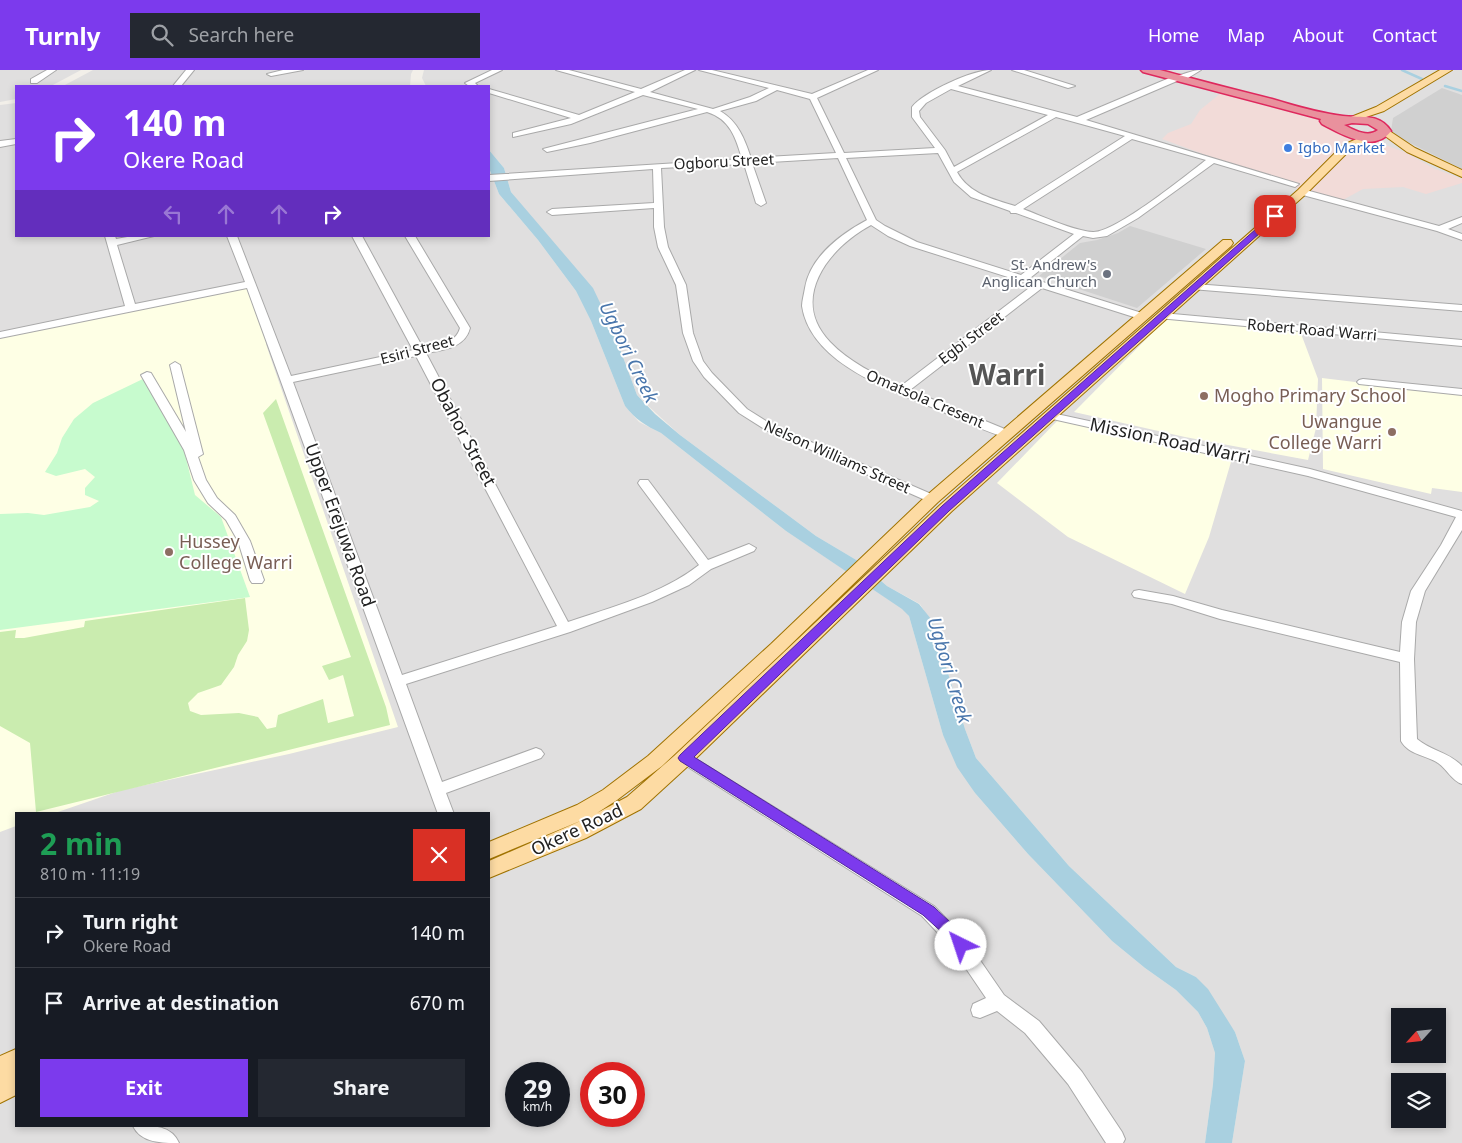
<!DOCTYPE html>
<meta charset="utf-8">
<style>
body{margin:0;font-family:"Noto Sans",sans-serif;background:#242831;color:#f1f3f6;height:100vh;display:flex;flex-direction:column;font-size:19px;white-space:nowrap}
*{box-sizing:border-box;margin:0}
p{font-size:16px;color:#9ea1a6}
.icon{flex:none;width:28px;height:28px;fill:none;stroke:currentColor;stroke-width:2;stroke-linecap:round;stroke-linejoin:round}
.map{position:relative;flex:1;overflow:hidden}
.details{position:absolute;left:15px;top:742px;width:475px;height:315px;display:flex;flex-direction:column;background:#171b24;border-radius:0px;box-shadow:0 2px 8px #0003}
.details>*{flex:none}
.guide{position:absolute;left:15px;top:15px;width:475px;height:152px;border-radius:0px;box-shadow:0 2px 8px #0003;background:#7c3aed;color:#fff;overflow:hidden}
.needle{width:32px;rotate:243deg}
.tools{position:absolute;left:1391px;top:938px;display:grid;gap:10px}
.tools a{display:grid;place-items:center;width:55px;height:55px;border-radius:0px;background:#171b24;box-shadow:0 2px 8px #0003;font-size:25px}
.speed{position:absolute;left:505px;top:992px;display:flex;gap:10px;font-size:25px;font-weight:700;text-align:center}
.speed>*{display:grid;place-content:center;width:65px;height:65px;border-radius:50%;background:#171b24;box-shadow:0 2px 8px #0003;line-height:1}
.speed small{font-size:12px;font-weight:400}
.speed .limit{border:8px solid #d22;background:#fff;color:#111}
.pin{position:absolute;display:grid;place-items:center;width:42px;height:42px;color:#fff;margin:-21px;border-radius:10px;box-shadow:0 2px 8px #0006}
.me{position:absolute;width:55px;margin:-28px;rotate:319deg;stroke-linejoin:round;filter:drop-shadow(0 0 4px #0008)}
.turn{display:flex;align-items:center;gap:18px;height:105px;padding:0 25px;font-size:22px}
.turn .icon{width:65px;height:65px;stroke-width:2.5}
.turn b{display:block;font-size:35px;line-height:42px}
.lanes{display:flex;align-items:center;height:48px;padding:0 25px;background:#0003;justify-content:center;gap:25px;direction:ltr}
.lanes .off{opacity:.35}
.round{display:grid;place-items:center;flex:none;width:52px;height:52px;border-radius:0px;background:#242831}
.head{display:flex;align-items:center;justify-content:space-between;height:85px;padding:0 25px}
h1{font-size:30px;font-weight:700;line-height:38px;color:#1e9e55}
.primary-button{display:flex;gap:10px;margin-top:auto;padding:10px 25px}
.primary-button a{flex:1;height:58px;border-radius:0px;background:#7c3aed;color:#fff;font-size:20px;font-weight:700;line-height:58px;text-align:center}
.primary-button a+a{background:#242831;color:#f1f3f6}
ul{padding:0;list-style:none}
li{display:flex;align-items:center;gap:15px;height:70px;padding:0 25px;border-top:1px solid #363941}
li div{flex:1}
li b{display:block;font-size:19px}
li em{font-style:normal}
header{display:flex;align-items:center;gap:30px;box-sizing:border-box;height:70px;padding:0 25px;background:#7c3aed;color:#fff}
header strong{font-size:24px}
nav{display:flex;gap:28px;margin-inline-start:auto;font-size:18px}
.search{width:350px;height:45px;background:#242831;display:flex;align-items:center;gap:12px;box-sizing:border-box;padding:0 18px;border-radius:0px;color:#9ea1a6;font-size:19px}
.map>svg:first-child{display:block}
.residential{fill:#e0dfdf;fill-rule:evenodd}
.commercial{fill:#f2dbd8}
.education{fill:#feffe5}
.religious{fill:#d0d0d0}
.grass{fill:#caecaf}
.park{fill:#c7fbce}
.water{fill:#a9d0e0}
.lines{fill:none;stroke-linecap:round;stroke-linejoin:round}
.stream{stroke:#a9d0e0;stroke-width:2.5}
.minor-casing{stroke:#a9a9a9;stroke-width:2}
.major-casing{stroke:#a07300;stroke-width:2}
.highway-casing{stroke:#de285d;stroke-width:3}
.minor{fill:#fff;fill-rule:evenodd}
.major{fill:#fddba3;fill-rule:evenodd}
.highway{fill:#e9919d;fill-rule:evenodd}
.route{fill:#7c3aed;stroke:#51269a}
.shop-dot{fill:#3f7fe0;stroke:#fff;stroke-width:2}
.worship-dot{fill:#6b7280;stroke:#fff;stroke-width:2}
.education-dot{fill:#8d6e63;stroke:#fff;stroke-width:2}
.labels{text-anchor:middle;stroke-width:4;stroke-linejoin:round;paint-order:stroke}
.far-shop-label{font-size:15px;fill:#366cbe;stroke:#fff;text-anchor:start}
.far-street-label{font-size:15px;fill:#222;stroke:#fff}
.far-worship-label{font-size:15px;fill:#5b616d;stroke:#fff;text-anchor:end}
.education-label{font-size:18px;fill:#785e54;stroke:#fff;text-anchor:start}
.street-label{font-size:18px;fill:#222;stroke:#fff}
.water-label{font-size:19px;font-style:italic;fill:#4976ac;stroke:#fff}
.town-label{font-size:28px;font-weight:bold;fill:#555;stroke:#fff}
</style>
<header>
<strong>Turnly</strong>
<div class="search"><svg class="icon" aria-label="search" viewBox="0 0 24 24"><circle cx="10" cy="10" r="6"/><path d="M15 15l6 6"/></svg>Search here</div>
<nav><a>Home</a><a>Map</a><a>About</a><a>Contact</a></nav>
</header>
<div class="map">
<svg width="1462" height="1073" viewBox="0 0 1462 1073">
<rect width="100%" height="100%" fill="#f2efe9"/>
<!-- residential -->
<g class="residential">
<path d="M0,0H81L51,16H16V29L0,32Z"/>
<path d="M93,0H413L411,4L410,16H63Z"/>
<path d="M424,0H1462V1073H1232L1245,991L1235,962L1196,907L1176,897L1069,796L976,688L965,659L934,557L920,534L887,516L858,491L816,466L680,365L644,332L637,325L613,260L603,243L511,122L504,98L489,80V16H426L422,8ZM1400,946H1438V984H1400ZM1400,1011H1438V1049H1400Z"/>
<path d="M16,33V166H489V98L499,124L538,170L576,221L591,251L625,336L631,343L639,352L661,363L786,461L903,539L909,546L943,665L975,723L1028,784L1112,871L1145,898L1176,920L1198,942L1207,958L1215,983L1213,1014L1205,1073H0V35ZM16,744H489V1056H16ZM516,1004H559V1046H516ZM591,1004H634V1046H591Z"/>
</g>
<!-- commercial -->
<path class="commercial" d="M1221,23L1231,24L1307,46L1407,83L1433,98L1462,109V113L1426,124L1403,117L1363,119L1341,131L1307,122L1162,69L1168,63L1191,54L1200,40Z"/>
<!-- education -->
<g class="education">
<path d="M248,217L267,264L266,274L270,286L398,657L289,684L122,720L52,744H16V756L0,762V268Z"/>
<path d="M1167,248L1300,261L1318,309L1316,358L1308,390L1185,367L1074,342Z"/>
<path d="M1322,308L1462,325V422L1432,418L1431,424L1323,399Z"/>
<path d="M1059,349L1233,385L1209,467L1185,524L1068,467L997,413Z"/>
</g>
<!-- religious -->
<g class="religious">
<path d="M1442,18L1462,25V99L1400,68L1391,61L1393,48Z"/>
<path d="M1130,156L1206,179L1137,238L1039,206L1080,173L1097,170L1118,163Z"/>
</g>
<!-- grass -->
<path class="grass" d="M276,329L386,637L390,655L36,742L30,673L0,656V562L16,560L15,568H24L84,557L85,551L245,528L249,560L247,571L238,585L234,597L221,615L198,623L188,633L190,641L201,645L239,643L258,647L267,659L276,657L278,645L323,629L328,653L354,646L343,605L329,610L322,596L351,587L263,343Z"/>
<!-- park -->
<path class="park" d="M147,307L184,380L195,425L221,447L250,527L0,560V444L28,443L44,445L90,437L99,431L85,425V418L95,407L85,399L56,406L45,402L57,383L62,368L74,349L93,333Z"/>
<!-- water -->
<path class="water" d="M489,80L504,98L511,122L593,218L613,260L637,325L655,344L680,365L816,466L858,491L887,516L919,534L931,549L934,557L965,659L976,688L1069,796L1176,897L1196,907L1208,919L1235,962L1245,991L1232,1073H1205L1213,1014L1215,983L1207,958L1198,942L1176,920L1145,898L1112,871L1028,784L975,723L957,697L943,665L909,546L902,539L786,461L661,363C646,356 635,349 625,336L591,251L576,221L538,170L499,124L489,98Z"/>
<g class="lines">
<!-- stream -->
<g class="stream">
<path d="M1402,0L1422,9"/>
<path d="M1445,16L1462,21"/>
</g>
<defs>
<g id="minor">
<path d="M47,0H56L37,13H31V9Z"/>
<path d="M186,0H194L181,16H173Z"/>
<path d="M283,0H303L271,6L267,4Z"/>
<path d="M492,0H502L475,13L478,16H469L465,13Z"/>
<path d="M556,0H569L641,19L685,0H695L650,22L713,39L750,27L769,18L699,0H712L812,24L868,0H878L817,28L844,83L935,78L912,47V37C924,22 972,0 991,0L958,16L1077,47L1174,6C1184,5 1191,0 1201,0L1183,11H1177L1086,50L1299,114L1295,117L1214,93L1138,148L1107,166L1093,168L1083,166L1030,208L1145,244L1146,246L1145,248H1137L1042,218L910,320L1012,362L1014,364L1012,366L1008,368C985,362 963,350 941,341C894,321 811,295 802,236C802,231 804,224 805,218C810,187 841,164 867,150L838,88L752,93L766,133L761,136L756,133L744,94L661,98L664,157L668,177L686,215L693,263L703,291L712,303L747,339L774,356L936,426L938,429L932,433L766,360L739,343L704,307L693,291L683,263L676,215L658,177L654,157V138L552,145L547,142L552,139L654,133L653,99L489,111V105L742,89C736,68 730,49 707,42L590,73L547,82L543,79L698,39L643,25L571,54L513,67V63L571,48L489,23V19L579,45L635,22ZM951,19L1048,45L954,97L945,80L920,47L919,41L926,33ZM777,20L810,29L836,83L751,88C745,70 738,51 720,41L756,31ZM1056,47L1125,66L1015,136C993,129 969,124 957,102ZM1132,69L1206,90C1185,106 1115,163 1093,162C1074,161 1042,146 1023,139ZM938,83L954,112L971,127L1010,141L1011,143H1016L1074,164L1021,205L917,172L885,156L876,150L846,88ZM871,155L888,166L910,176L1033,215L901,316C876,305 849,292 830,272C788,228 830,177 871,155Z"/>
<path d="M1012,0H1024L1075,16L1068,18Z"/>
<path d="M16,69V74L0,77V71Z"/>
<path d="M1302,119L1439,156L1462,147V153L1448,159L1462,164V170L1437,161L1299,124L1298,122Z"/>
<path d="M105,166H115L116,169L133,166H154L117,175L135,234L245,212L227,166H237L291,306L413,280L352,166H362L423,278C437,275 456,274 460,258L405,166H415L470,258C465,278 443,280 426,283L568,552C612,537 662,524 699,495L640,416L638,413L640,410H648L708,490L749,474L756,478L754,481L711,499L689,515L652,532L570,562L406,614L442,712L536,678L541,680L544,684L541,688L446,723L454,744H438L247,218L0,268V262L125,236ZM416,286L557,556L402,605L293,312Z"/>
<path d="M1195,214L1462,235V241L1191,219V215Z"/>
<path d="M1162,243L1462,270V276L1158,248L1157,246Z"/>
<path d="M175,292L180,295L203,384L198,387L206,410L217,428L235,445L250,471L264,510L262,513H252L250,510L238,471L226,450L208,433L194,410L184,380L141,305L147,302L151,303L186,362L170,295Z"/>
<path d="M1363,309L1462,319V325L1359,314L1357,312L1359,310Z"/>
<path d="M1052,343L1310,399L1462,441V460L1425,521L1416,552L1414,589L1417,669C1431,681 1449,682 1462,696V714C1452,711 1447,699 1438,693C1426,685 1409,685 1401,671L1400,592L1220,549L1172,534L1139,528L1134,527L1132,524L1134,521L1139,520L1173,526L1222,540L1400,582L1402,552L1411,521L1441,475L1456,447L1308,406L1048,348L1046,346Z"/>
<path d="M685,682L934,836L964,867L1004,925L1039,951L1082,1002L1122,1062L1125,1069L1123,1073H1106L1068,1014L1025,963L997,941L980,948L973,946L971,940L973,934L986,928L952,878L922,846L680,692L677,688L680,684Z"/>
<path d="M133,1056C151,1056 171,1054 179,1073C162,1073 141,1073 133,1056Z"/>
</g>
<g id="major">
<path d="M1440,0H1452L1384,41L1351,52L1346,49L1376,37Z"/>
<path d="M1385,58L1415,78L1462,100V107L1407,82L1381,63L1380,61L1381,59Z"/>
<path d="M1368,64L1372,65L1373,67L1372,69L1351,79L1306,124L952,441L688,696L641,739L586,768L489,808V791L585,749L489,789V772L577,735L603,720L648,686L771,574L926,426L1223,170H1231L1233,173L1231,176L938,432L783,582L662,696L617,730L597,743L627,727L674,686L940,435L1298,120L1343,75Z"/>
<path d="M16,979V1025L0,1033V986Z"/>
</g>
<path id="highway" d="M1141,0H1160C1198,10 1235,20 1272,29C1295,36 1319,43 1343,46C1362,48 1379,43 1391,61C1374,84 1341,64 1322,54L1320,51L1321,49L1143,2ZM1352,53L1368,54L1378,60C1368,68 1354,60 1344,55Z"/>
</defs>
<!-- minor casing -->
<use href="#minor" class="minor-casing"/>
<!-- major casing -->
<use href="#major" class="major-casing"/>
<!-- highway casing -->
<use href="#highway" class="highway-casing"/>
<!-- minor -->
<use href="#minor" class="minor"/>
<!-- major -->
<use href="#major" class="major"/>
<!-- highway -->
<use href="#highway" class="highway"/>
</g>
<!-- route -->
<path class="route" d="M1273,144L1279,146L949,441L694,687L934,837C946,849 961,860 968,875L966,880L961,881L956,880L946,866L923,845L680,691L678,688L680,685L942,436Z"/>
<!-- markers -->
<circle class="shop-dot" cx="1288" cy="78" r="5"/>
<circle class="worship-dot" cx="1107" cy="204" r="5"/>
<g class="education-dot">
<circle cx="1204" cy="326" r="5"/>
<circle cx="1392" cy="362" r="5"/>
<circle cx="169" cy="482" r="5"/>
</g>
<g class="labels">
<!-- far-shop labels -->
<g class="far-shop-label">
<text x="1298" y="83">Igbo Market</text>
</g>
<!-- far-street labels -->
<g class="far-street-label">
<text transform="translate(724 92) rotate(-3)" y="5">Ogboru Street</text>
<text transform="translate(1312 260) rotate(5)" y="5">Robert Road Warri</text>
<text transform="translate(971 268) rotate(-37)" y="5">Egbi Street</text>
<text transform="translate(417 280) rotate(-15)" y="5">Esiri Street</text>
<text transform="translate(925 329) rotate(23)" y="5">Omatsola Cresent</text>
<text transform="translate(837 387) rotate(24)" y="5">Nelson Williams Street</text>
</g>
<!-- far-worship labels -->
<g class="far-worship-label">
<text x="1097" y="200">St. Andrew's<tspan x="1097" dy="17">Anglican Church</tspan></text>
</g>
<!-- education labels -->
<g class="education-label">
<text x="1214" y="332">Mogho Primary School</text>
<text x="1382" y="358" text-anchor="end">Uwangue<tspan x="1382" dy="21">College Warri</tspan></text>
<text x="179" y="478">Hussey<tspan x="179" dy="21">College Warri</tspan></text>
</g>
<!-- street labels -->
<g class="street-label">
<text transform="translate(463 362) rotate(62)" y="6">Obahor Street</text>
<text transform="translate(1170 371) rotate(12)" y="6">Mission Road Warri</text>
<text transform="translate(340 455) rotate(70)" y="6">Upper Erejuwa Road</text>
<text transform="translate(577 760) rotate(-25)" y="6">Okere Road</text>
</g>
<!-- water labels -->
<g class="water-label">
<text transform="translate(629 282) rotate(64)" y="7">Ugbori Creek</text>
<text transform="translate(950 600) rotate(73)" y="7">Ugbori Creek</text>
</g>
<!-- town labels -->
<g class="town-label">
<text x="1007" y="315">Warri</text>
</g>
</g>
</svg>
<div class="tools">
<a><svg class="needle" viewBox="-14 -14 28 28"><path d="M0-13l5 13h-10z" fill="#e53935"/><path d="M0 13l5-13h-10z" fill="#9ea1a6"/></svg></a>
<a><svg class="icon" aria-label="layers" viewBox="0 0 24 24"><path d="M12 4l9 5-9 5-9-5zM3 14l9 5 9-5"/></svg></a>
</div>
<div class="speed"><div>29<small>km/h</small></div><div class="limit">30</div></div>
<div class="pin" style="left:1275px;top:146px;background:#d93025"><svg class="icon" aria-label="arrive" viewBox="0 0 24 24"><path d="M6 21V4h12l-3 4 3 4H6"/></svg></div>
<svg class="me" style="left:961px;top:875px" viewBox="-20 -20 40 40"><circle r="19" fill="#fff"/><path d="M0-13L10 11 0 6-10 11z" fill="#7c3aed"/></svg>
<div class="guide">
<div class="turn"><svg class="icon" aria-label="right" viewBox="0 0 24 24"><path d="M7 20v-9h11M14 6l5 5-5 5"/></svg><div><b>140 m</b>Okere Road</div></div>
<div class="lanes"><svg class="icon off" aria-label="left" viewBox="0 0 24 24"><path d="M17 20v-9H6M10 6l-5 5 5 5"/></svg><svg class="icon off" aria-label="ahead" viewBox="0 0 24 24"><path d="M12 20V5M6 11l6-6 6 6"/></svg><svg class="icon off" aria-label="ahead" viewBox="0 0 24 24"><path d="M12 20V5M6 11l6-6 6 6"/></svg><svg class="icon" aria-label="right" viewBox="0 0 24 24"><path d="M7 20v-9h11M14 6l5 5-5 5"/></svg></div>
</div>
<section class="details">
<div class="head"><div><h1>2 min</h1><p>810 m · 11:19</p></div><a class="round" style="background:#d93025;color:#fff"><svg class="icon" aria-label="close" viewBox="0 0 24 24"><path d="M6 6l12 12M18 6L6 18"/></svg></a></div>
<ul>
<li><svg class="icon" aria-label="right" viewBox="0 0 24 24"><path d="M7 20v-9h11M14 6l5 5-5 5"/></svg><div><b>Turn right</b><p>Okere Road</p></div><em>140 m</em></li>
<li><svg class="icon" aria-label="arrive" viewBox="0 0 24 24"><path d="M6 21V4h12l-3 4 3 4H6"/></svg><div><b>Arrive at destination</b></div><em>670 m</em></li>
</ul>
<div class="primary-button"><a>Exit</a><a>Share</a></div>
</section>
</div>
